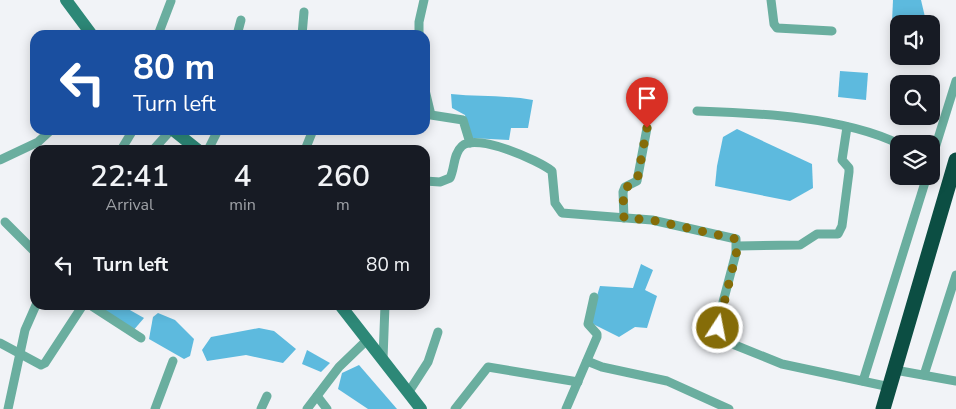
<!DOCTYPE html>
<style>
body{margin:0;font-family:"Nunito Sans",sans-serif;background:#242831;color:#f1f3f6;height:100vh;display:flex;flex-direction:column;font-size:19px;white-space:nowrap}
*{box-sizing:border-box;margin:0}
p{font-size:16px;color:#9ea1a6}
.icon{flex:none;width:28px;height:28px;fill:none;stroke:currentColor;stroke-width:2;stroke-linecap:round;stroke-linejoin:round}
.map{position:relative;flex:1;overflow:hidden}
.sheet{position:absolute;left:30px;top:145px;width:400px;height:165px;display:flex;flex-direction:column;background:#171b24;border-radius:15px;box-shadow:0 2px 12px #0003}
.sheet>*{flex:none}
.banner{position:absolute;left:30px;top:30px;width:400px;height:105px;border-radius:15px;box-shadow:0 2px 12px #0003;background:#1a4fa0;color:#fff;overflow:hidden}
.tools{position:absolute;left:890px;top:15px;display:grid;gap:10px}
.tools a{display:grid;place-items:center;width:50px;height:50px;border-radius:10px;background:#171b24;box-shadow:0 2px 12px #0003;font-size:25px}
.pin{position:absolute;display:grid;place-items:center;width:42px;height:42px;color:#fff;margin:-51px -21px;border-radius:50% 50% 50% 0;rotate:-45deg;box-shadow:0 0 5px #0007}
.pin .icon{rotate:45deg}
.me{position:absolute;width:55px;margin:-28px;rotate:11deg;stroke-linejoin:round;filter:drop-shadow(0 0 4px #0008)}
.turn{display:flex;align-items:center;gap:18px;height:105px;padding:0 20px;font-size:22px}
.turn .icon{width:65px;height:65px;stroke-width:2.5}
.turn b{display:block;font-size:35px;line-height:42px}
.eta{display:flex;justify-content:space-evenly;align-items:center;height:85px;text-align:center}
.eta b{font-size:30px;font-weight:600;line-height:35px}
ul{padding:0;list-style:none}
li{display:flex;align-items:center;gap:15px;height:70px;padding:0 20px}
li div{flex:1}
li b{display:block;font-size:19px}
li em{font-style:normal}
.map>svg:first-child{display:block}
.water{fill:#5dbade}
.lines{fill:none;stroke-linecap:round;stroke-linejoin:round}
.street{stroke:#6aae9f;stroke-width:9}
.secondary{stroke:#2d8877;stroke-width:12}
.highway{stroke:#0c4e43;stroke-width:15}
.route{stroke:#856c08;stroke-width:9;stroke-dasharray:0 16.2}
</style>
<div class="map">
<svg width="956" height="409" viewBox="0 0 956 409">
<rect width="100%" height="100%" fill="#f1f3f7"/>
<!-- water -->
<g class="water">
<path d="M893,0H921L925,17L892,22Z"/>
<path d="M840,71L868,73L866,100L838,97Z"/>
<path d="M451,94C479,97 506,95 533,100L528,128H511L509,140L470,138L465,115L452,108Z"/>
<path d="M737,129L812,164L813,188L790,201L715,186L717,166L723,137Z"/>
<path d="M641,264L653,270L645,290L657,296L647,328L635,327L619,337L589,322L600,286L633,288Z"/>
<path d="M104,305H121L144,318L132,332L102,313Z"/>
<path d="M158,313L175,320L194,339L190,356L184,359L149,339L153,317Z"/>
<path d="M259,328L274,331L296,349L283,363L246,355L207,361L202,350L211,337Z"/>
<path d="M307,350L330,363L321,372L302,364Z"/>
<path d="M359,365L397,409H368L338,389L342,373Z"/>
</g>
<g class="lines">
<!-- street -->
<g class="street">
<path d="M771,0L774,24L777,28L832,31"/>
<path d="M158,35L171,1"/>
<path d="M237,35L241,20"/>
<path d="M302,35L304,12"/>
<path d="M419,35V22L424,0"/>
<path d="M425,90L431,115L463,120L470,143"/>
<path d="M697,111C759,113 844,117 899,144"/>
<path d="M121,150L133,130"/>
<path d="M153,150L171,130"/>
<path d="M208,150L218,130"/>
<path d="M305,150L313,130"/>
<path d="M0,160L38,142L51,130"/>
<path d="M931,161L956,81"/>
<path d="M425,181L440,182L450,178C455,168 453,154 462,146C477,133 538,160 552,171L555,203L562,213L652,220L736,239V253L718,321V328L725,341L782,364L890,387"/>
<path d="M624,218L623,192L625,187L637,181L647,128"/>
<path d="M5,222L35,252"/>
<path d="M738,246L800,245L817,234H838L842,226L849,172V168L842,160L847,127"/>
<path d="M90,305L141,338"/>
<path d="M0,343L41,365L45,363L83,305"/>
<path d="M383,359L385,305"/>
<path d="M587,361L602,367L667,381L729,409"/>
<path d="M895,370L956,381"/>
<path d="M924,375L956,275"/>
<path d="M863,381L927,176"/>
<path d="M408,393L428,362L438,332"/>
<path d="M317,396L327,409"/>
<path d="M8,409L25,330L36,305"/>
<path d="M155,409L173,361"/>
<path d="M261,409L267,396"/>
<path d="M307,409L339,367L368,339"/>
<path d="M455,409L488,367L578,382"/>
<path d="M566,409L597,337V334L588,324L594,297"/>
</g>
<!-- secondary -->
<g class="secondary">
<path d="M66,0L92,35"/>
<path d="M173,130L198,150"/>
<path d="M340,305L421,409"/>
</g>
<!-- highway -->
<path class="highway" d="M883,409L956,160"/>
</g>
<g class="lines">
<!-- route -->
<path class="route" d="M647,128L637,181L625,188L623,192L624,218L652,220L736,239L738,246L718,328"/>
</g>
</svg>
<div class="tools">
<a><svg class="icon" aria-label="sound" viewBox="0 0 24 24"><path d="M4 9h4l5-4v14l-5-4H4zM17 9q2 3 0 6"/></svg></a>
<a><svg class="icon" aria-label="search" viewBox="0 0 24 24"><circle cx="10" cy="10" r="6"/><path d="M15 15l6 6"/></svg></a>
<a><svg class="icon" aria-label="layers" viewBox="0 0 24 24"><path d="M12 4l9 5-9 5-9-5zM3 14l9 5 9-5"/></svg></a>
</div>
<div class="pin" style="left:647px;top:128px;background:#d93025"><svg class="icon" aria-label="arrive" viewBox="0 0 24 24"><path d="M6 21V4h12l-3 4 3 4H6"/></svg></div>
<svg class="me" style="left:718px;top:328px" viewBox="-20 -20 40 40"><circle r="17" fill="#856c08" stroke="#fff" stroke-width="3"/><path d="M0-11L8 9 0 5-8 9z" fill="#fff"/></svg>
<div class="banner">
<div class="turn"><svg class="icon" aria-label="left" viewBox="0 0 24 24"><path d="M17 20v-9H6M10 6l-5 5 5 5"/></svg><div><b>80 m</b>Turn left</div></div>
</div>
<section class="sheet">
<div class="eta">
<div><b>22:41</b><p>Arrival</p></div>
<div><b>4</b><p>min</p></div>
<div><b>260</b><p>m</p></div>
</div>
<ul>
<li><svg class="icon" aria-label="left" viewBox="0 0 24 24"><path d="M17 20v-9H6M10 6l-5 5 5 5"/></svg><div><b>Turn left</b></div><em>80 m</em></li>
</ul>
</section>
</div>
